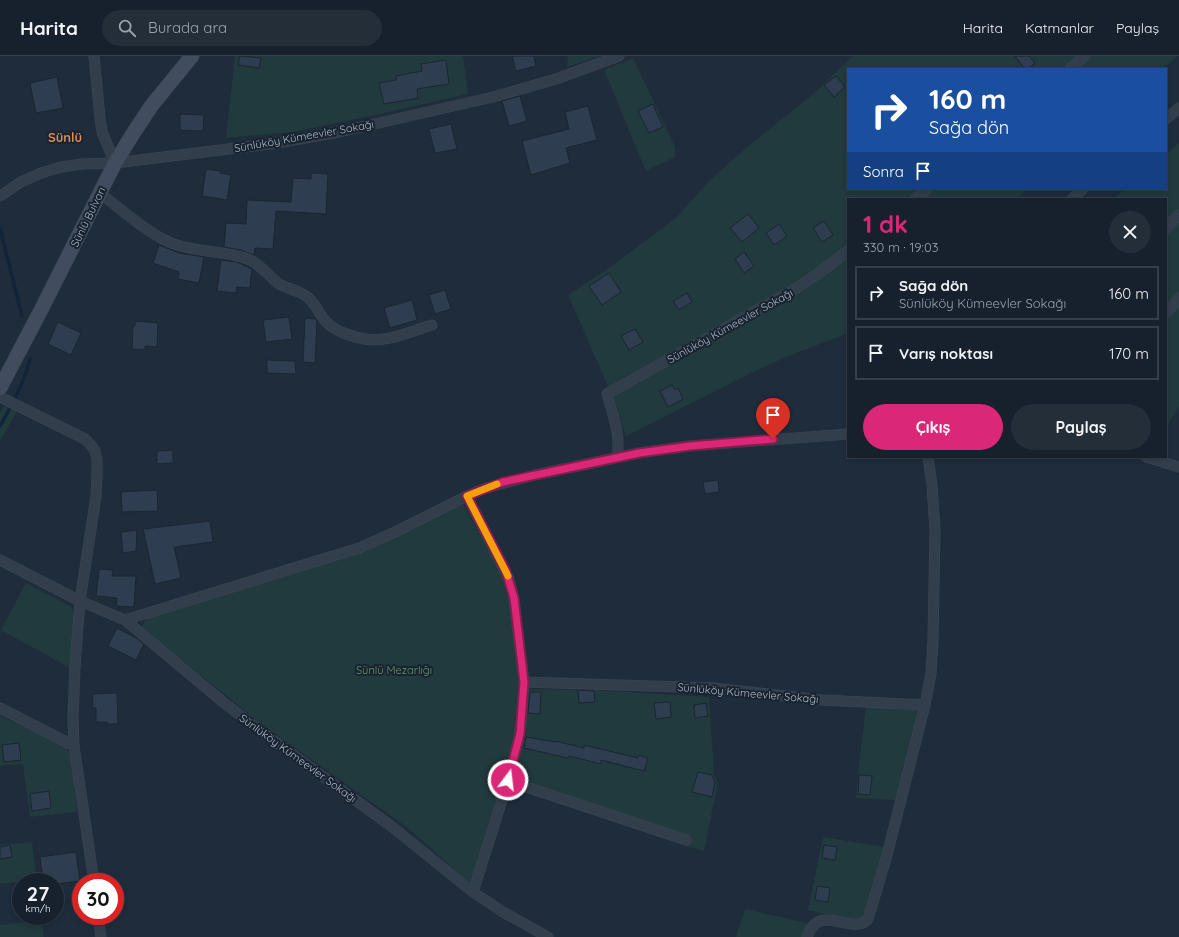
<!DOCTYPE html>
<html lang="tr">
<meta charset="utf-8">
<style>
body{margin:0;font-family:Quicksand,sans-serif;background:#242e39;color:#f1f3f6;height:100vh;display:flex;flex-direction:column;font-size:15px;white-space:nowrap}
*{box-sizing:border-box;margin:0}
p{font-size:13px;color:#9ea3aa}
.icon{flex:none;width:22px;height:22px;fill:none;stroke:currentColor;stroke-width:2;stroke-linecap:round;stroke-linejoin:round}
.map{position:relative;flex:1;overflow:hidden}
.details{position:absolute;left:847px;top:142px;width:320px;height:260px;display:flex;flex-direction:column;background:#17212d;border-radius:0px;box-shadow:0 2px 6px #0003,0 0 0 1px #363e49}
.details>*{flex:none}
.banner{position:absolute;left:847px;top:12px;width:320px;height:122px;border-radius:0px;box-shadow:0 2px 6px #0003,0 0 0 1px #363e49;background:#1a4fa0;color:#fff;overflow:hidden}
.speed{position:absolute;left:12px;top:817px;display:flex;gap:8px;font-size:20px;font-weight:700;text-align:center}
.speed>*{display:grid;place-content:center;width:52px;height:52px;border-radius:50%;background:#17212d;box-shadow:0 2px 6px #0003,0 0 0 1px #363e49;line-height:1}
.speed small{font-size:10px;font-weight:400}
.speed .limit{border:6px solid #d22;background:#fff;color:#111}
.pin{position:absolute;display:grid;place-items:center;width:34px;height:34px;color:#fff;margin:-41px -17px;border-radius:50% 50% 50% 0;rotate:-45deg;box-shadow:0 0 4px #0007}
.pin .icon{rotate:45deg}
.me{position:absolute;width:44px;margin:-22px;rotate:15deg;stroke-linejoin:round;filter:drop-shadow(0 0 3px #0008)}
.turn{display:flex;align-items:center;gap:14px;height:84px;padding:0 16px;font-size:18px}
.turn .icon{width:52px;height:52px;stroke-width:2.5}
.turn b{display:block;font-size:28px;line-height:34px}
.then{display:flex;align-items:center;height:38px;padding:0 16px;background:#0003;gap:8px;font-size:15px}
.round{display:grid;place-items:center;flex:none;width:42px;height:42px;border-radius:21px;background:#242e39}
.headline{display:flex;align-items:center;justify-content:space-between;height:68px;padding:0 16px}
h1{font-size:24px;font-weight:700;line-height:30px;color:#db2777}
.action{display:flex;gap:8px;margin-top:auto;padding:8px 16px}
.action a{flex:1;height:46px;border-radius:24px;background:#db2777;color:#fff;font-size:16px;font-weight:700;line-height:46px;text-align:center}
.action a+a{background:#242e39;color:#f1f3f6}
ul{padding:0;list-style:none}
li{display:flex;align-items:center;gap:12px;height:54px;margin:0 8px 6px;padding:0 8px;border:2px solid #363e49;border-radius:0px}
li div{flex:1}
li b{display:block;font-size:15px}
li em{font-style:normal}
header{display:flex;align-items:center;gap:24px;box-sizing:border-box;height:56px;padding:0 20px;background:#17212d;border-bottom:1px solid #363e49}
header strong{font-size:19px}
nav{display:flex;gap:22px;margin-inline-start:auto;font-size:14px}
.search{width:280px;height:36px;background:#242e39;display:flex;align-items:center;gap:10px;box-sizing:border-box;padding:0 14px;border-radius:22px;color:#9ea3aa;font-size:15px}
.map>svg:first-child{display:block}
.green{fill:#213a3d}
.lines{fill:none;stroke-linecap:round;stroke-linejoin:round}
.stream{stroke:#12243a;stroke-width:3.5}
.building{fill:#2e3e50;stroke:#1b2532}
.street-casing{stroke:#3d4755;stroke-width:11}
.secondary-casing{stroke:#3d4755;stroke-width:15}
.street{stroke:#333e4c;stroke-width:10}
.secondary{stroke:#414d5f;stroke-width:14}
.route-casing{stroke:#8e194d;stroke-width:10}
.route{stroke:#db2777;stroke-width:7}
.slow{stroke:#f59e0b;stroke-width:7}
.labels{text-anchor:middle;stroke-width:4;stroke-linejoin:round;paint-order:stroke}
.street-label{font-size:11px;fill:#aeb9c8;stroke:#192330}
.park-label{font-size:11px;fill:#639b6e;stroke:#192330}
.quarter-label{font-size:13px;font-weight:bold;fill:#de8a53;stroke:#192330}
</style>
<header>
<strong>Harita</strong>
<div class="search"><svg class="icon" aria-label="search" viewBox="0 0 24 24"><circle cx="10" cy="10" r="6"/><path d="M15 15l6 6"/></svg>Burada ara</div>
<nav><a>Harita</a><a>Katmanlar</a><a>Paylaş</a></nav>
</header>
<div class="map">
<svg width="1179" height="881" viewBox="0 0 1179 881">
<rect width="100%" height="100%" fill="#1f2c3c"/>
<!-- green -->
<g class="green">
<path d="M235,0H463L468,38L380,58L292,76L226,82Z"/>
<path d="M568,0H600L567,11Z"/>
<path d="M853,0H1178L1162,13H848V133H1028L1016,143H848V277L789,300L753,316L626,380L614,341L608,330L568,239L609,212L676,162L708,126L746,92L813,38Z"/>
<path d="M633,2L675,91V101L646,115L604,14Z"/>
<path d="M1179,87V350L1166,372V143H1113L1125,133H1166V98Z"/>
<path d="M4,350L17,355L0,385V357Z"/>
<path d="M463,448L506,527L510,544L515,588L518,625L515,678L476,815L470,827L408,772L260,667L141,571L147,563L222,538L357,497L388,485Z"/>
<path d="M26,527L70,550L75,558L70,612L1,574Z"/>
<path d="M526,633L597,634L709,641L714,718L718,727L704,795L686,790L689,780L512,721Z"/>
<path d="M866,650L919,654L896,744L856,742L859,708Z"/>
<path d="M0,660L64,689L71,700L77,756L30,761L23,708L0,710Z"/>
<path d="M823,781L885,791L864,860L860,864L853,865L808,854Z"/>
<path d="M32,786L37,824L0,828V789Z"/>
<path d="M745,853L807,867L803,881H736Z"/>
<path d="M42,864L44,881H0V869Z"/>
</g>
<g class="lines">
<!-- stream -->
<g class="stream">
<path d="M0,172L22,260"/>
<path d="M0,370C12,349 24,327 30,303"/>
</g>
</g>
<!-- building -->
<g class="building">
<path d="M240,0L261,2L259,12L238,9Z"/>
<path d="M512,0H534L536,10L516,15Z"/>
<path d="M1015,0H1029L1035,7L1028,13H1025Z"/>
<path d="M446,4L449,28L417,33L418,42L384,48L379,27L396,24V20L422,15L421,8Z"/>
<path d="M836,20L845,31L834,41L824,29Z"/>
<path d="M57,21L63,52L36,57L30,27Z"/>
<path d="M520,40L527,65L509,70L502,45Z"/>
<path d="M653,48L663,71L649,77L638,55Z"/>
<path d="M588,50L597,84L566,92L570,107L531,119L522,85L569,73L565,56Z"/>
<path d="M180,58L204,59L203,75L180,74Z"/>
<path d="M451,68L457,93L435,97L429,73Z"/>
<path d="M206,113L220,115V117L231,119L227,144L202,140Z"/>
<path d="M311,117L328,118L326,158L276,155L273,193L255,192L254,199L241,194L224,191L226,167L246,168L247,144L291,146L293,122L311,123Z"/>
<path d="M748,158L759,172L742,186L730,172Z"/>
<path d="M824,165L833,179L822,186L813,172Z"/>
<path d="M779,168L787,180L774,189L766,177Z"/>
<path d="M159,189L179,197L204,201L199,227L178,223L179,216L153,207Z"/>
<path d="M744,196L754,210L744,217L735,203Z"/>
<path d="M221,204L237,206L252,213L250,232L237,231L236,237L217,235Z"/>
<path d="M609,217L621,236L602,249L589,230Z"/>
<path d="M445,234L451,253L435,258L429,239Z"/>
<path d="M687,237L692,246L679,254L673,245Z"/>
<path d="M412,244L417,264L390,272L384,252Z"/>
<path d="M289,261L292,283L266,286L263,264Z"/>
<path d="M305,262L316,263L317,265L315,307L303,306Z"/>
<path d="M135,265L158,267L157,291L145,290V294L132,293L133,270H135Z"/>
<path d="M58,266L81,277L71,299L48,288Z"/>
<path d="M635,273L643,286L629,294L621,280Z"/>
<path d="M267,304L295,305L296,318L267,317Z"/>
<path d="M672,329L675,334L678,332L683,343L668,351L660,335Z"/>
<path d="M173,394V407L157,408V395Z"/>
<path d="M718,424L719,436L705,438L703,426Z"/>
<path d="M157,434L158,455L122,456L121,436Z"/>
<path d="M210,465L213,486L174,491L181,522L155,528L143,473Z"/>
<path d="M137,474L136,495L123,497L121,476Z"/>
<path d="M99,513L113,514L112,520H136L134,551L116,550L117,542L96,540Z"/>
<path d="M117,572L136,582L144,588L136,604L108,590Z"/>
<path d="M578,634L594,635L595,646L579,647Z"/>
<path d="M530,636H541L540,658L528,657Z"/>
<path d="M117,637L118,668H107V666H96V652H93L92,638Z"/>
<path d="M670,646L671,661L656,663L654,647Z"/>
<path d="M706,647L708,660L695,662L694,649Z"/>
<path d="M526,681L555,686V685L584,692V689L638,702L639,699L648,702L644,715L601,704V708L569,700L568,702L524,692Z"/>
<path d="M19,687L21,704L4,706L2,689Z"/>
<path d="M698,716L712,719L715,726L712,741L692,736Z"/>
<path d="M859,719L872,720L870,739L858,738Z"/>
<path d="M49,735L51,752L32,755L30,738Z"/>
<path d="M10,789L12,801L0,803V791Z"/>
<path d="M824,789L837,791L835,804L822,802Z"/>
<path d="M76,796L80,825L55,828V826H43L40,801Z"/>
<path d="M817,830L830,832L828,846L815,844Z"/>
</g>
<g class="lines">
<defs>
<g id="street">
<path d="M94,0L100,62L102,76L115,107"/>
<path d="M1070,13L1085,0"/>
<path d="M1166,63L1179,52"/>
<path d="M100,137C121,153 147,177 171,187C196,197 224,194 248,203C261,208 268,220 279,228C288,233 298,234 306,240C314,245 317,254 323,262C332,275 349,280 365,283C388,287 411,275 432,269"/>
<path d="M0,140L21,126L41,117L61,111L82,108L115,107L277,87L339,76L493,41L556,23L619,0"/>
<path d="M915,143L927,133"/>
<path d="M1072,143L1083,133"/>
<path d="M1166,172L1179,159"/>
<path d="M1166,257L1179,242"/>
<path d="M0,341L85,383L91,389L95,395L97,403V419L96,440L80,545L75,611L73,661L74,690L94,826"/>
<path d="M617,401C621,379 613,359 607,338L795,233L816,219L848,195"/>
<path d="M1146,401L1179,411"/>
<path d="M467,440L509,523L514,543L524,626L521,667L518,685L508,725L473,836"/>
<path d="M0,504L80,545L125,564L223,646L262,676L391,770L473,836L503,856L548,881"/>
<path d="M125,564L359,492L395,476L467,440L486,432L535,419L639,397L689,390L848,378"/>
<path d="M524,626L713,632L822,644L925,649"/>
<path d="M0,652L74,690"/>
<path d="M508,725L686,784"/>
<path d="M98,860L101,881"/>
<path d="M807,881C820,844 852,881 868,863L886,803L925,649L931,617L933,585L935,474L932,429L928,401"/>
</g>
<path id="secondary" d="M0,332L41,254L115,107L134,76L152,49L192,0"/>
</defs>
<!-- street casing -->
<use href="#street" class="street-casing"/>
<!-- secondary casing -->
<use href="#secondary" class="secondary-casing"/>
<!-- street -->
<use href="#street" class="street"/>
<!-- secondary -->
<use href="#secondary" class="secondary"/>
</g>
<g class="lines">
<defs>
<path id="route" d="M508,724L520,678L524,626L514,542L506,515L467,440L503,426L639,397L690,390L773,383"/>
</defs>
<!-- route casing -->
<use href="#route" class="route-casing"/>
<!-- route -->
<use href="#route" class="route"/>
<!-- slow -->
<path class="slow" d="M497,428L467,440L508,520"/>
</g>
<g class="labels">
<!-- street labels -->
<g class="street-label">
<text transform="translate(304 80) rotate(-10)" y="4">Sünlüköy Kümeevler Sokağı</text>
<text transform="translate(88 161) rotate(-64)" y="4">Sünlü Bulvarı</text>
<text transform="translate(730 270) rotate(-29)" y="4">Sünlüköy Kümeevler Sokağı</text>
<text transform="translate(748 637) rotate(5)" y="4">Sünlüköy Kümeevler Sokağı</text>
<text transform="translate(298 702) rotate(36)" y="4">Sünlüköy Kümeevler Sokağı</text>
</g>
<!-- park labels -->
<g class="park-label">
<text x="394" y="618">Sünlü Mezarlığı</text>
</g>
<!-- quarter labels -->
<g class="quarter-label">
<text x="65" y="86">Sünlü</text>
</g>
</g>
</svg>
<div class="speed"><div>27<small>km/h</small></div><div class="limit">30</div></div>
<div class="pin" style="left:773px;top:383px;background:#d93025"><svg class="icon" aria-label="arrive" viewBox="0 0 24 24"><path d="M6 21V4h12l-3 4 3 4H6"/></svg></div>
<svg class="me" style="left:508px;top:724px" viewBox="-20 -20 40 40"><circle r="17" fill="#db2777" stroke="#fff" stroke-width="3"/><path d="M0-11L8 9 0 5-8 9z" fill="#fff"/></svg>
<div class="banner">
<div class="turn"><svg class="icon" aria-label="right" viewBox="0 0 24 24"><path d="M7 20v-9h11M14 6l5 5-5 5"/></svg><div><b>160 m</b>Sağa dön</div></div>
<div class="then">Sonra<svg class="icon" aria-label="arrive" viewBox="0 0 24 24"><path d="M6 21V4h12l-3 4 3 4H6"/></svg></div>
</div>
<section class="details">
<div class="headline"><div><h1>1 dk</h1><p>330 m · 19:03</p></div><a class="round"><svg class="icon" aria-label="close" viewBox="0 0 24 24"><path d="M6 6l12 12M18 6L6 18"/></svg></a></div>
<ul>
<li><svg class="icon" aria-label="right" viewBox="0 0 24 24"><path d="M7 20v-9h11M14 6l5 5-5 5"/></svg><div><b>Sağa dön</b><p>Sünlüköy Kümeevler Sokağı</p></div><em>160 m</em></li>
<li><svg class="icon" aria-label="arrive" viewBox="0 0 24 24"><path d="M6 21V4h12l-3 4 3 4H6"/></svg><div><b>Varış noktası</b></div><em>170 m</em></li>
</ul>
<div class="action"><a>Çıkış</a><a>Paylaş</a></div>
</section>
</div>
